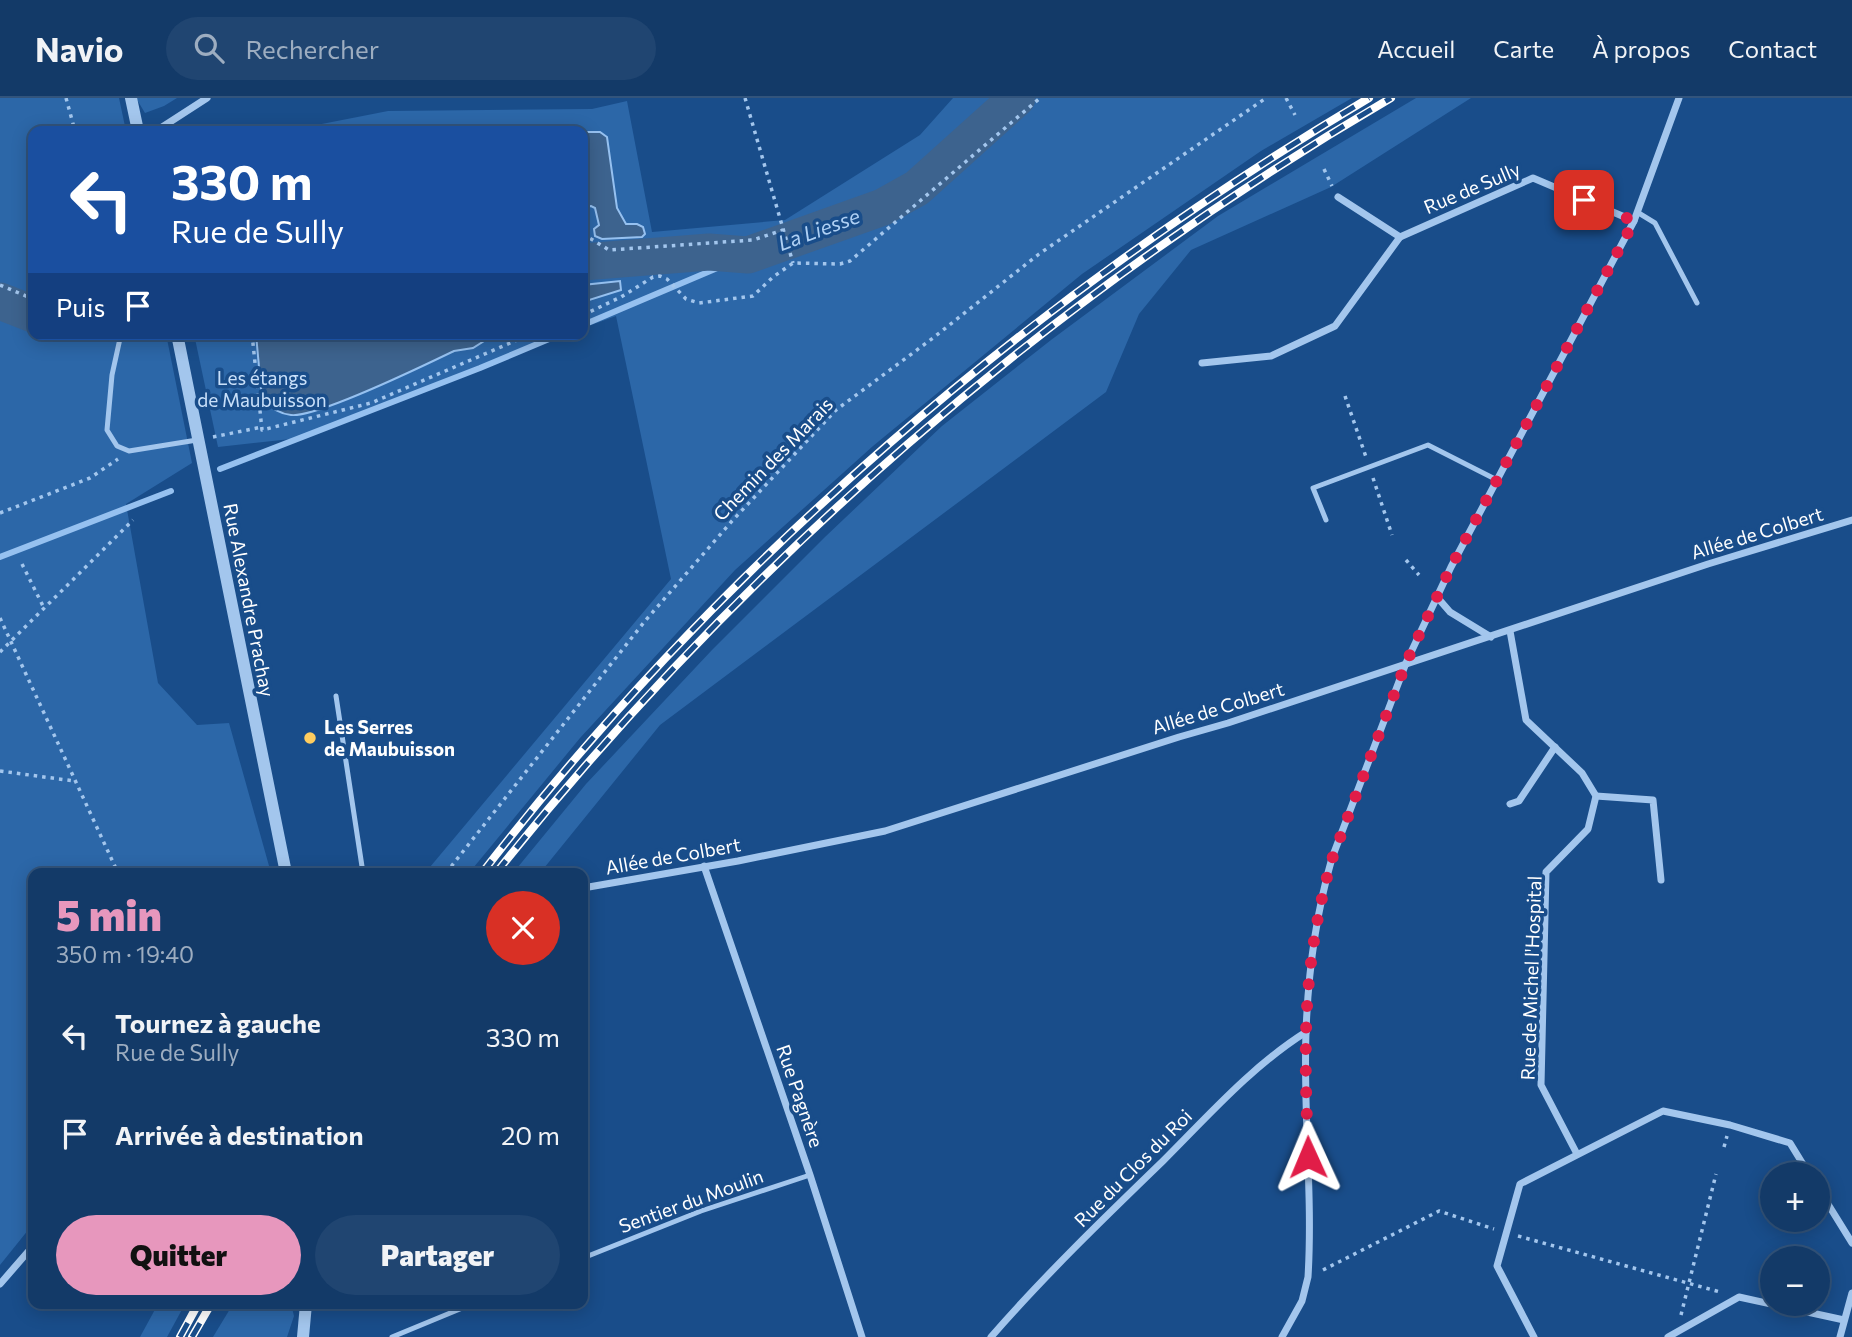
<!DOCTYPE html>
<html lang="fr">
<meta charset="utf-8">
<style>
body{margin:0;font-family:Commissioner,sans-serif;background:#204571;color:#f1f3f6;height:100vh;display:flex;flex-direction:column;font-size:26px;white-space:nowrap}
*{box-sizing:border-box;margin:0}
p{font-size:23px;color:#9dadc0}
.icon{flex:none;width:38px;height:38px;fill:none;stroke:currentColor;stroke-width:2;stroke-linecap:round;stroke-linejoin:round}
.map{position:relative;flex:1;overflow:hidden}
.details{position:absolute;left:28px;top:770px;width:560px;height:441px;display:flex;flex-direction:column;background:#133a68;border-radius:14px;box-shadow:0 4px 18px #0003,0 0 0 2px #32547c}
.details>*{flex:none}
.guide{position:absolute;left:28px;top:28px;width:560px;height:214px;border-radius:14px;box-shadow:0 4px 18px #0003,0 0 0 2px #32547c;background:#1a4fa0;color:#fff;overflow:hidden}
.controls{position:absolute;left:1760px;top:1064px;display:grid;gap:14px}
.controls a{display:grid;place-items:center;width:70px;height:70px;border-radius:50%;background:#133a68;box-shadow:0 4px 18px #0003,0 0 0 2px #32547c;font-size:35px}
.pin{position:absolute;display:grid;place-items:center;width:60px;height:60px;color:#fff;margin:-30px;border-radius:14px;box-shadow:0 4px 10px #0006}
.me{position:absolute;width:77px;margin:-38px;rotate:359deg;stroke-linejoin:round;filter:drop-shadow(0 0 5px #0008)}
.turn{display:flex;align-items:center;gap:24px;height:147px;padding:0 28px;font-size:32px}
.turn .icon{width:91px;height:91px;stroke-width:2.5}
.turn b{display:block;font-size:49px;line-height:60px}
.then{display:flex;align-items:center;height:66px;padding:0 28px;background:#0003;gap:14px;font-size:26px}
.round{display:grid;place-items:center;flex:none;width:74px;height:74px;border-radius:37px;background:#204571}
.overview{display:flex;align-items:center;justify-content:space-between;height:119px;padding:0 28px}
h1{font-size:42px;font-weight:800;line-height:52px;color:#e797bd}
.primary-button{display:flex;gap:14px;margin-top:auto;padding:14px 28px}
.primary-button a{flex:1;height:80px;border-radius:42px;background:#e797bd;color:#111;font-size:28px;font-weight:800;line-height:80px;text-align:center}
.primary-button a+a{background:#204571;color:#f1f3f6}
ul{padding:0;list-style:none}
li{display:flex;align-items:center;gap:21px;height:98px;padding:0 28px}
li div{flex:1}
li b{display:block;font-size:26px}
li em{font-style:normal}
header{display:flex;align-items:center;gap:42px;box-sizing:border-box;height:98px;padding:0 35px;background:#133a68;border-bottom:2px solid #32547c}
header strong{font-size:33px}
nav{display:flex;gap:38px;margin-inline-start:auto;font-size:24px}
.search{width:490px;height:63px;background:#204571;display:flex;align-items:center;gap:18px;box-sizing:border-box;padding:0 24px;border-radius:38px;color:#9dadc0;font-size:26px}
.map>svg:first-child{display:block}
.green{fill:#2c67a8}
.water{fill:#3d638e;stroke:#96c1f0;stroke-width:2}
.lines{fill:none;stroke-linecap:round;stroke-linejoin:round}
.stream{stroke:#96c1f0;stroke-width:6}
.river{stroke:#3d638e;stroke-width:37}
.path{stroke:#a3c6ed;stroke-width:3.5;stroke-dasharray:3.5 5;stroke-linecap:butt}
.service{stroke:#a3c6ed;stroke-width:5}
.minor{stroke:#a3c6ed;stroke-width:7}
.tertiary{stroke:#a3c6ed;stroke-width:12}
.rail-casing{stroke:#fff;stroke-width:8}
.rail{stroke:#194d8a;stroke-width:5;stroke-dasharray:16;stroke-linecap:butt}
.route{stroke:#e11d48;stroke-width:12;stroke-dasharray:0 21.6}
.poi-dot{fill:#ffcd5f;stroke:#194d8a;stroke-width:2.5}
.labels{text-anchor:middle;stroke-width:7;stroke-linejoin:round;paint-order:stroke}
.street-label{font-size:19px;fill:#fff;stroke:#194d8a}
.park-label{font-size:19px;fill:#c9e0fa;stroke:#194d8a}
.poi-label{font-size:19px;font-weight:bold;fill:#fff;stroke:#194d8a;text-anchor:start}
.water-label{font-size:21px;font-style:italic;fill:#afd0f4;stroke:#194d8a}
</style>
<header>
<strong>Navio</strong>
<div class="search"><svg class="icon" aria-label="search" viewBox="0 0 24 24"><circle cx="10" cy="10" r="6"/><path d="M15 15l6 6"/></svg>Rechercher</div>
<nav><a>Accueil</a><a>Carte</a><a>À propos</a><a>Contact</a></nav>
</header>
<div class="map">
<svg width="1852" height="1239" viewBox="0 0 1852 1239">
<rect width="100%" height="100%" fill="#194d8a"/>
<!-- green -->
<g class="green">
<path d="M0,0H119L126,33H33V236H166L192,365L126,406L158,585L197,627L229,625L271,775H33V1126L0,1167Z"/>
<path d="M136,0H177L164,8L145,15Z"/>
<path d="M953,0H1352L1261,53L1082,176L873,348L735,472L580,640L469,775H425L671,481L616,218L583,230V33H286L388,13L592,11L627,3L652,134L785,122L920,37Z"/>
<path d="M1416,0H1471L1331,89L1191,152L1139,216L1106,294L660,627L540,775H513L586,686L712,552L825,439L942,328L1051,242L1218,118Z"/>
<path d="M194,236H568L300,340L218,349Z"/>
<path d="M158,1206H185L167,1239H140Z"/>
<path d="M233,1206H291L294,1218L287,1239H213Z"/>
</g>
<!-- water -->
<g class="water">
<path d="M583,34H600L607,39L617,110L626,126H637L643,129L645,136L642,139L602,141L595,138L594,131L599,127L595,110L591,108L583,109Z"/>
<path d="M620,183L621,192L583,204V187Z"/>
<path d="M256,236H495L473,250L454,253C425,267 316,320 291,317C279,316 271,309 262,302Z"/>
</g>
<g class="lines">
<!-- stream -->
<g class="stream">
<path d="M583,227L748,157"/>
<path d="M220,371L480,270L561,236"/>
<path d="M0,459L171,393"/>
</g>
<!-- river -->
<g class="river">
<path d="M583,164L709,154L748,157L883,109L917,90L1017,0"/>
<path d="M0,203L33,216"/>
</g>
<!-- path -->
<g class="path">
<path d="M66,0L75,33"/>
<path d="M745,0L793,165"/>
<path d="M1286,0L1295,17"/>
<path d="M457,33H460"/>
<path d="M1324,71L1332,88"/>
<path d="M583,136L609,152L753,142L783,132"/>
<path d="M0,187L33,201"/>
<path d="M29,210L33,202"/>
<path d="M583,217L621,199L653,179L660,178L667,181L686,201L699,205L753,198L773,179L793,165L840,166L850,163L1040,0"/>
<path d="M252,236L262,332L371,305L531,236"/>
<path d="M1345,298L1366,359"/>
<path d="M213,339L262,329"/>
<path d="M1373,380L1392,437"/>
<path d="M0,415L90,380L118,361"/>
<path d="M1406,462L1419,477"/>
<path d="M22,466L44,510"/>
<path d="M0,520L118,775"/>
<path d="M0,554L133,422"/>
<path d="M0,673L74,683"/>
<path d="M446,775L645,523L732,423L836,312L933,240L1039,156L1266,0"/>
<path d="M1724,1049L1727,1038"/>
<path d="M1518,1138L1720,1194"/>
<path d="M1323,1172L1439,1113L1494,1131"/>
<path d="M1681,1217L1716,1076"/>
</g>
<!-- service -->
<g class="service">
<path d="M1637,114L1655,125L1697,205"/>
<path d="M121,236L112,277L107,332L117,348L129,353L197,342"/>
<path d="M1326,422L1313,390L1428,347L1497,382"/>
<path d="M336,598L363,775"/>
<path d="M583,1160L701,1113L810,1077"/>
<path d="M392,1239L472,1206"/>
</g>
<!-- minor -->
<g class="minor">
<path d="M156,33L207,0"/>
<path d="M1338,99L1400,139"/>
<path d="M1202,265L1271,258L1335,228L1400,139L1533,80L1634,123"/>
<path d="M1437,499L1450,514L1491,539"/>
<path d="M1510,533L1526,622L1582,675L1596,698L1588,731L1546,774L1541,987L1577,1056"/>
<path d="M1596,698L1653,702L1661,782"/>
<path d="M1510,706L1519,703L1555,649"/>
<path d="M704,768L810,1077L862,1239"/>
<path d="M583,790L738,763L885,733L1179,639L1228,625L1708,466L1852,422"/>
<path d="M1818,1090L1852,1145"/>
<path d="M0,1186L33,1148"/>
<path d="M991,1239C1045,1177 1104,1120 1163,1063C1208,1018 1252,968 1306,934"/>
<path d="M1282,1239L1302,1203L1308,1179C1313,1098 1303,1016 1306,934C1308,876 1316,816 1332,760L1406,565L1451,469L1634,123L1679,0"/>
<path d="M1534,1239L1497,1168L1520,1086L1663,1013L1730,1027L1790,1045L1809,1076"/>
<path d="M1668,1239L1739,1199L1844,1222"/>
<path d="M1840,1239L1852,1195"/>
</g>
<!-- tertiary -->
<g class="tertiary">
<path d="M131,0L138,33"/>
<path d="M177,236L286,775"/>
<path d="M303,1239L306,1206"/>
</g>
<defs>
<g id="rail">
<path d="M482,775C723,463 1030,201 1369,0"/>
<path d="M496,775C743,465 1048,200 1391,0"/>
<path d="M180,1239L198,1206"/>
<path d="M192,1239L211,1206"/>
</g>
</defs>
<!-- rail casing -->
<use href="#rail" class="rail-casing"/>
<!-- rail -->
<use href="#rail" class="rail"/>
</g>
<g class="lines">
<!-- route -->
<path class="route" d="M1308,1059C1307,1018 1305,977 1306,936C1307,877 1316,816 1332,761L1406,565L1451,469L1634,123L1584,102"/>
</g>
<!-- markers -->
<circle class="poi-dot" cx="310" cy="640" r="7"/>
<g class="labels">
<!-- street labels -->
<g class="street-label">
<text transform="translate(1472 90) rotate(-23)" y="7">Rue de Sully</text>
<text transform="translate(773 361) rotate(-46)" y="7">Chemin des Marais</text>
<text transform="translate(1757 435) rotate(-17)" y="7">Allée de Colbert</text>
<text transform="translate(249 502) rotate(79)" y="7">Rue Alexandre Prachay</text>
<text transform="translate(1218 610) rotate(-17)" y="7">Allée de Colbert</text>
<text transform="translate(673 758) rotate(-10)" y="7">Allée de Colbert</text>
<text transform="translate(1531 880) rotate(-88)" y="7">Rue de Michel l'Hospital</text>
<text transform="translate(800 998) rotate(71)" y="7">Rue Pagnère</text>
<text transform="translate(1133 1070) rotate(-45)" y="7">Rue du Clos du Roi</text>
<text transform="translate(691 1103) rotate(-20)" y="7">Sentier du Moulin</text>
</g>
<!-- park labels -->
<g class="park-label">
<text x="262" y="287">Les étangs<tspan x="262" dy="22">de Maubuisson</tspan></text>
</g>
<!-- poi labels -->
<g class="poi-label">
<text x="324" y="636">Les Serres<tspan x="324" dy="22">de Maubuisson</tspan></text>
</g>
<!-- water labels -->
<g class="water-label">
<text transform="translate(819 132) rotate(-20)" y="7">La Liesse</text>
</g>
</g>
</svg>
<div class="controls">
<a>+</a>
<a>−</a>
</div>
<div class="pin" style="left:1584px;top:102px;background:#d93025"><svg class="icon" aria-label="arrive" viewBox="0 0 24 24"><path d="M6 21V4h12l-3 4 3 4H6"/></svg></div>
<svg class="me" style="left:1308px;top:1059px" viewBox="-20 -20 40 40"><path d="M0-17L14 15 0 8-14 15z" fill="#e11d48" stroke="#fff" stroke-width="4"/></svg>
<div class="guide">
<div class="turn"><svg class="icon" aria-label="left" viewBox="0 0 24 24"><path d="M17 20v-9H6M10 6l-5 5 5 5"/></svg><div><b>330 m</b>Rue de Sully</div></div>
<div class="then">Puis<svg class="icon" aria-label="arrive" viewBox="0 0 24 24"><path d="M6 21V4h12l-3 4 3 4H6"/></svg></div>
</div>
<section class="details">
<div class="overview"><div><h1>5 min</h1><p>350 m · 19:40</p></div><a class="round" style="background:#d93025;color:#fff"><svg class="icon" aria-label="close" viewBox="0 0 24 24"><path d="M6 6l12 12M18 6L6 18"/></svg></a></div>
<ul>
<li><svg class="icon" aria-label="left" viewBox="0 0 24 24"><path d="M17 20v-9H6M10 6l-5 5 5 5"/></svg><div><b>Tournez à gauche</b><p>Rue de Sully</p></div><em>330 m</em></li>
<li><svg class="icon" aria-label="arrive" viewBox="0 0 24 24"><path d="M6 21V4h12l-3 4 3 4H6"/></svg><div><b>Arrivée à destination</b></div><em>20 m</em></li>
</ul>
<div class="primary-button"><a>Quitter</a><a>Partager</a></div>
</section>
</div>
